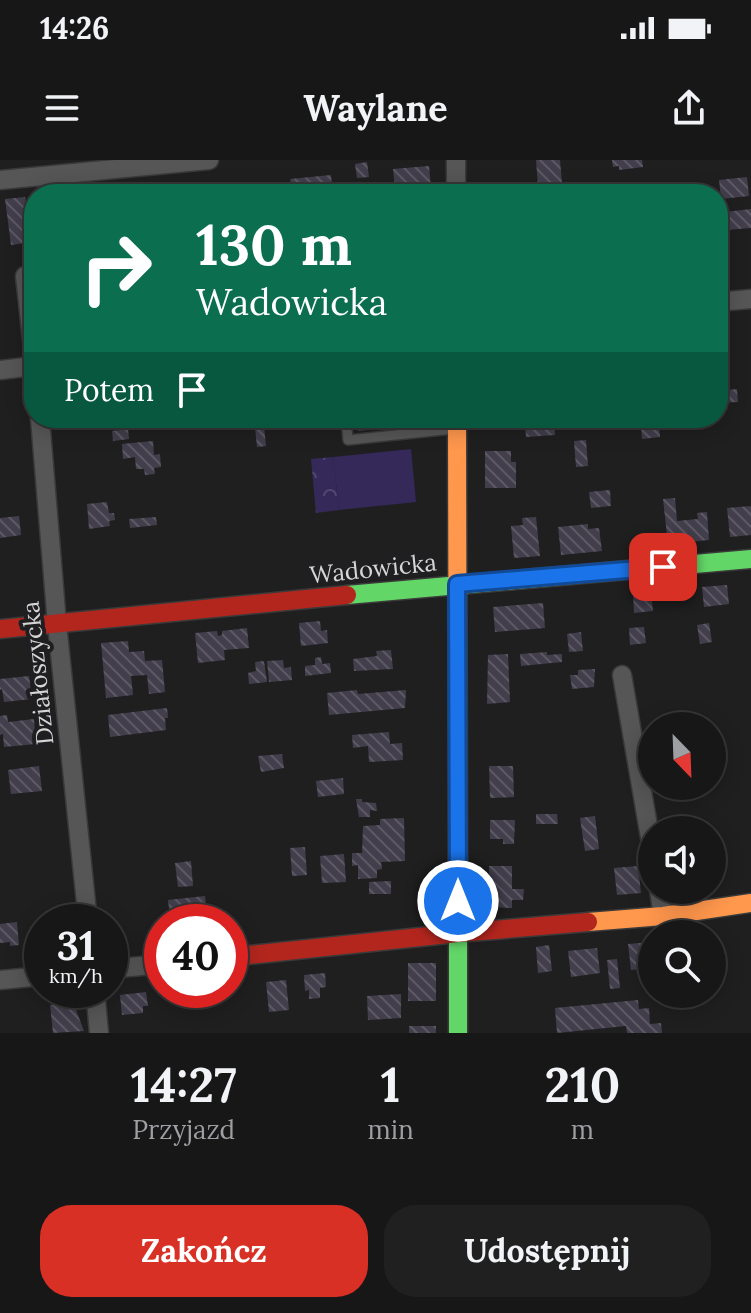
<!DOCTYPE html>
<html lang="pl">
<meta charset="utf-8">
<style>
body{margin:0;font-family:Lora,serif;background:#202021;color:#f1f3f6;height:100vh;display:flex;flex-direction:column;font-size:30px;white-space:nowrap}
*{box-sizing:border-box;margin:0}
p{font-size:26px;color:#9e9fa2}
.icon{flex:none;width:44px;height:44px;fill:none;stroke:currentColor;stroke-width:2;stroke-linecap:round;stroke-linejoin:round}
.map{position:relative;height:873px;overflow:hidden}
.drawer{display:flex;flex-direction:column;background:#171718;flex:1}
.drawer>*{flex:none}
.guide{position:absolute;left:24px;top:24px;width:704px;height:244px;border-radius:32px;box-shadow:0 4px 20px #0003,0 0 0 2px #363637;background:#0b6e4f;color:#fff;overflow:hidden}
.needle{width:52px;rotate:157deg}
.controls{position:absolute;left:638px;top:552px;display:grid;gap:16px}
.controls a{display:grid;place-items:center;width:88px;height:88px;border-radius:50%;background:#171718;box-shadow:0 4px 20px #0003,0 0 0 2px #363637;font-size:40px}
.speed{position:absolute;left:24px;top:744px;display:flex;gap:16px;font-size:40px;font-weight:700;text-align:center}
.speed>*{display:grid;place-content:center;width:104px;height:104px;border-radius:50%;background:#171718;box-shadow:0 4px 20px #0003,0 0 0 2px #363637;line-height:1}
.speed small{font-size:20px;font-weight:400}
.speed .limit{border:12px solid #d22;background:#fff;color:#111}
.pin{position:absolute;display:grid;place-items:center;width:68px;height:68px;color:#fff;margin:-34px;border-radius:16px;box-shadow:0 4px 12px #0006}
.me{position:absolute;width:88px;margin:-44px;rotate:0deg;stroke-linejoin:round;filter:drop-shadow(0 0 6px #0008)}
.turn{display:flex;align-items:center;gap:28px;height:168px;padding:0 40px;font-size:36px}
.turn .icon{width:104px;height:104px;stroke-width:2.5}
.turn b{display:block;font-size:56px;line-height:68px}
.then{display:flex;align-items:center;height:76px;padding:0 40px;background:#0003;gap:16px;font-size:30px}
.eta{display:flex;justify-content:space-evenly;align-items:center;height:136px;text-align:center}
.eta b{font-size:48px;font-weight:800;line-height:56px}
.button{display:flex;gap:16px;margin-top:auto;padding:16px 40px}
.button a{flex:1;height:92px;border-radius:32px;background:#d93025;color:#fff;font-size:32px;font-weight:800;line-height:92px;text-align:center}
.button a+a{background:#202021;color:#f1f3f6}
.status{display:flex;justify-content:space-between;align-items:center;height:56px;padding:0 40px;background:#171718;direction:ltr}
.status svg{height:22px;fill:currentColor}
header{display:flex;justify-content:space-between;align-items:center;height:104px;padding:0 40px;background:#171718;font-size:36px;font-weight:800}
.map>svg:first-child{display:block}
.forest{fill:url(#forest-crowns)}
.pitch{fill:#35295a}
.building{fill:url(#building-back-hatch)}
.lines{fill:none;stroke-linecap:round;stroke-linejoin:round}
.lane-casing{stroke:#3a3a3a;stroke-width:12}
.street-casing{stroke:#3a3a3a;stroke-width:21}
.fast-casing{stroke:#3a3a3a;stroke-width:21}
.slow-casing{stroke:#3a3a3a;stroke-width:21}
.jam-casing{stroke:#3a3a3a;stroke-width:21}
.lane{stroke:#565657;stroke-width:9}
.street{stroke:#565657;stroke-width:18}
.fast{stroke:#63d668;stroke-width:18}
.slow{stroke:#ff974d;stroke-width:18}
.jam{stroke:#b3261e;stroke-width:18}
.route-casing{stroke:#114b97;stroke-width:20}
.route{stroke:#1a73e8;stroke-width:14}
.labels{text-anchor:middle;stroke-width:8;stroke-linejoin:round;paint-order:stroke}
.street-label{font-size:24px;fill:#d5d5d6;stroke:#1f1e21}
</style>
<div class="status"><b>14:26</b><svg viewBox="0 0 49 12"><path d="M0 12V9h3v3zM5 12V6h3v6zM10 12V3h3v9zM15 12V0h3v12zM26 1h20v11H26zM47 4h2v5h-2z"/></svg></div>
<header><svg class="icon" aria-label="menu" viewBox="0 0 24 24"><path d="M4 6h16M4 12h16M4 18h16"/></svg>Waylane<svg class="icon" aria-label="share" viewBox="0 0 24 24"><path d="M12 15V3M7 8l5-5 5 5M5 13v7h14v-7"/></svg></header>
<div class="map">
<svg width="751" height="873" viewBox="0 0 751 873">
<defs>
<pattern id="forest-crowns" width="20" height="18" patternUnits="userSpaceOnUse" patternTransform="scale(2)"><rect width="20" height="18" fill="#35295a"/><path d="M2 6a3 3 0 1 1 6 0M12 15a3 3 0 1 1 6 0" fill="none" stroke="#514771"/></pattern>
<pattern id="building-back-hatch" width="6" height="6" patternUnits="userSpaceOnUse" patternTransform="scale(2)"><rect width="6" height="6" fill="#423e4c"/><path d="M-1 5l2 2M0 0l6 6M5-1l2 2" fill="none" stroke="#5c5965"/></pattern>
</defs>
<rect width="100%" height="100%" fill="#1f1f20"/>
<!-- forest -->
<path class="forest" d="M333,297L339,350L316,353L311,299Z"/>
<!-- pitch -->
<path class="pitch" d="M411,289L416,342L339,350L333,297Z"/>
<!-- building -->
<g class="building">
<path d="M536,0H560L563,34H551L550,24L538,26Z"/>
<path d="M612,0H642L643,7L619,10V6L613,7Z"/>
<path d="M367,2L369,17L357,18L355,4Z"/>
<path d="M429,6L431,26L395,29L393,9Z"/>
<path d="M331,15L333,34H286L285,23H291L290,19Z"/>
<path d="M747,17L749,36L721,39L719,20Z"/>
<path d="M252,24L253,34H234L233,26Z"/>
<path d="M25,37L26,42L34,41V70L24,72L25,83L11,85L5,39Z"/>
<path d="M751,49V68L726,70L725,52Z"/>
<path d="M737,229L738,242L718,243V231Z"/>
<path d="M254,258H291L292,265L264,266L266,286L257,287Z"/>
<path d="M357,258H400L401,262H393L394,267L358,271Z"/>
<path d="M536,258H565V260L554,261L555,275L526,277L525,264L537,263Z"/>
<path d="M640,258H658L660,277L642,279Z"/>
<path d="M128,269L129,279L113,281L112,271Z"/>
<path d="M586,280L588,306L576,307L574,281Z"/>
<path d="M153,281L154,295L160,294L161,307L154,308L155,314L145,315L144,309H136L135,297L123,299L122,284Z"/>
<path d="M485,291H511V302H516V328H485Z"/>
<path d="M610,330L611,346L591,348L589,332Z"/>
<path d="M675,338L677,361L698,359L697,353L707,352L709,380L679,383L678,374L667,375L663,339Z"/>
<path d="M107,342L109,353H114L115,360L109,361L110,366L89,369L87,344Z"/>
<path d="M751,346V375L730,377L727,348Z"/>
<path d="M19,356L21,375L0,378V358Z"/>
<path d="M156,357L157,365L130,368L129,359Z"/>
<path d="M536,357L540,396L514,398L511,366L523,365L522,358Z"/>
<path d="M588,364V369L599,368L602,391L561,395L558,367Z"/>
<path d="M727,425L729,444L704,447L702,427Z"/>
<path d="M651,432L653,451L634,453L633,434Z"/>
<path d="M543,443L545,468L495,472L493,447Z"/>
<path d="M320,461L321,471L327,470L328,483L301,486L299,463Z"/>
<path d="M709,463L712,482L700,484L697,465Z"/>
<path d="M644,467L646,483L630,485L629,468Z"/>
<path d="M247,468L249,488L224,490L225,500L198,503L195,473L217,471L218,476L222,475V471Z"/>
<path d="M581,472L583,491L569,492L567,474Z"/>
<path d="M128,481L129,492L144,491L145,501L162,500L165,532L149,534L147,515L131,516L133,535L106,538L101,483Z"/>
<path d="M391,490L393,509L354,511L353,499L377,496L376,491Z"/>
<path d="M547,492V495L562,494V502L521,506L520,494Z"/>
<path d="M508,494L510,542L487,544L488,495Z"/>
<path d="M321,497L322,504L330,503L331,513L305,516V506L315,505V498Z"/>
<path d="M283,500L284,508L291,507L292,520L269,522L267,501Z"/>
<path d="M264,501L267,522L249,524L248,513L256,511L255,502Z"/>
<path d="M595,509L594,527L572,529L570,515H578V510Z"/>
<path d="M29,516L32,539L4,542L2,529L0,530V519Z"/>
<path d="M357,530L358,534L406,530L405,548L329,555L327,533Z"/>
<path d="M167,548L168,558H165L166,570L110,577L108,555Z"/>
<path d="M7,555L8,562L34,559L36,584L4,587L3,574L0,575V556Z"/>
<path d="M389,572L390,584L402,583L403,600L369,602L368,586L353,588L352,575Z"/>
<path d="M282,594L284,608L261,612L258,596Z"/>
<path d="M39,606L42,631L11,634L8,610Z"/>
<path d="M489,606H513L514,637L490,638Z"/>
<path d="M343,618L344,634L318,637L316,621Z"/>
<path d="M356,639H362V642L376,643L377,651L370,650V657H359Z"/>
<path d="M536,654H557L558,664H536Z"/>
<path d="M595,656L599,689L585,691L580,658Z"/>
<path d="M404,658L405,701L381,702L382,709L377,710V718L358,719V705L352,706V693H362L363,666L380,665V659Z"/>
<path d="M490,660H515L514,684H503V679H490Z"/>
<path d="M305,687L307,715L292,716L290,688Z"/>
<path d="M344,694L346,722L322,723L320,696Z"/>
<path d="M191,701L193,726L178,727L175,703Z"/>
<path d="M489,706H512V729H524L523,740H512V748L489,747Z"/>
<path d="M638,706L641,733L617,735L614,708Z"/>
<path d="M391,721V734H369V722Z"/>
<path d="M205,736L206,745L196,746L198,762H176L174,748L169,749L168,740Z"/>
<path d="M17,762L19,785L10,786V782L0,783V764Z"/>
<path d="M42,766V793L33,794L30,767Z"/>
<path d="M652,782V808L631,810L628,784Z"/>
<path d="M549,785L552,811L538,813L536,787Z"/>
<path d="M597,788L600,813L571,817L568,791Z"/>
<path d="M617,799L620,828L610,829L607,800Z"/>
<rect x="408" y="803" width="28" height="38"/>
<path d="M325,813L326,827L320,828V838L309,839V830L305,831L304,815Z"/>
<path d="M286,820L289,850L269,852L266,822Z"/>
<path d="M146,832L148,846H143V853L122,855L120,835Z"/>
<path d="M401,834V858L368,860L367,836Z"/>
<path d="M638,840L639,849L649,848L650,864L661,863L662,873H627L626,866L557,873L555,848Z"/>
<path d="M73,842L84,871L53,873L50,845Z"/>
<rect x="409" y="866" width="27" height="7"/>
</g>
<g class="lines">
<defs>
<path id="lane" d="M346,258L348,280L453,269"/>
<g id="street">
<path d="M456,0V34"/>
<path d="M0,20L209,0"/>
<path d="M25,116L34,197"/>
<path d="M718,142L751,139"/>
<path d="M0,210L34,206"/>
<path d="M40,258L57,464L88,762"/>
<path d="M622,515L652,689"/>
<path d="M659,730L663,756"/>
<path d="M110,809L162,804"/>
<path d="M0,820L42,816"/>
<path d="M95,830L99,873"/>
</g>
<g id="fast">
<path d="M347,435L751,399"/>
<path d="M458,699V873"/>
</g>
<g id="slow">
<path d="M457,258L458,699"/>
<path d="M588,762L663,756L751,743"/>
</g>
<g id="jam">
<path d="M0,469L347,435"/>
<path d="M230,797L458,773L588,762"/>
</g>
</defs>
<!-- lane casing -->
<use href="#lane" class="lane-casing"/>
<!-- street casing -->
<use href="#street" class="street-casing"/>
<!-- fast casing -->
<use href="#fast" class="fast-casing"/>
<!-- slow casing -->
<use href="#slow" class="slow-casing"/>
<!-- jam casing -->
<use href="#jam" class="jam-casing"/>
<!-- lane -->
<use href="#lane" class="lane"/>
<!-- street -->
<use href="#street" class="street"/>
<!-- fast -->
<use href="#fast" class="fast"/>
<!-- slow -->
<use href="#slow" class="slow"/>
<!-- jam -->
<use href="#jam" class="jam"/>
</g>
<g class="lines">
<defs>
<path id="route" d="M458,741L457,424L663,407"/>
</defs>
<!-- route casing -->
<use href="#route" class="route-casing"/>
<!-- route -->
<use href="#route" class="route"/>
</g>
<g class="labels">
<!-- street labels -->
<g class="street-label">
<text transform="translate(373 409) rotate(-6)" y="8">Wadowicka</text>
<text transform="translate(38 513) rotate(-96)" y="8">Działoszycka</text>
</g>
</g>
</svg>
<div class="controls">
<a><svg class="needle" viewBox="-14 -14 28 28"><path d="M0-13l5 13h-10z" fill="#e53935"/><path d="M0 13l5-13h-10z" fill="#9e9fa2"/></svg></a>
<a><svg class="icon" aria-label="sound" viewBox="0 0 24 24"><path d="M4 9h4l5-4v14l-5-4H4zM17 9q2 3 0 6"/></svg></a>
<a><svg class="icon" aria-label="search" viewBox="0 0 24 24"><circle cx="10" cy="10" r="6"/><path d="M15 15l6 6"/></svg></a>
</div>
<div class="speed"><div>31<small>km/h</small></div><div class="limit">40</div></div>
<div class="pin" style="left:663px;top:407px;background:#d93025"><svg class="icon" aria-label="arrive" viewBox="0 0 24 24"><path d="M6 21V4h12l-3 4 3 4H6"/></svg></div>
<svg class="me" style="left:458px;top:741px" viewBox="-20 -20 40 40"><circle r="17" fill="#1a73e8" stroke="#fff" stroke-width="3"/><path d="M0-11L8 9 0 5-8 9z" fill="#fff"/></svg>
<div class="guide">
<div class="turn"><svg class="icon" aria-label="right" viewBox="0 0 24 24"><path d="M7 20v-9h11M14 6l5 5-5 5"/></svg><div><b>130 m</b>Wadowicka</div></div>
<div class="then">Potem<svg class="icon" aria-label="arrive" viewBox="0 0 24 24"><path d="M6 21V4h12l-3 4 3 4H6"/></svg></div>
</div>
</div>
<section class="drawer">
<div class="eta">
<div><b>14:27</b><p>Przyjazd</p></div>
<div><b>1</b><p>min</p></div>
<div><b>210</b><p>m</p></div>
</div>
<div class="button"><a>Zakończ</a><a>Udostępnij</a></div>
</section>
